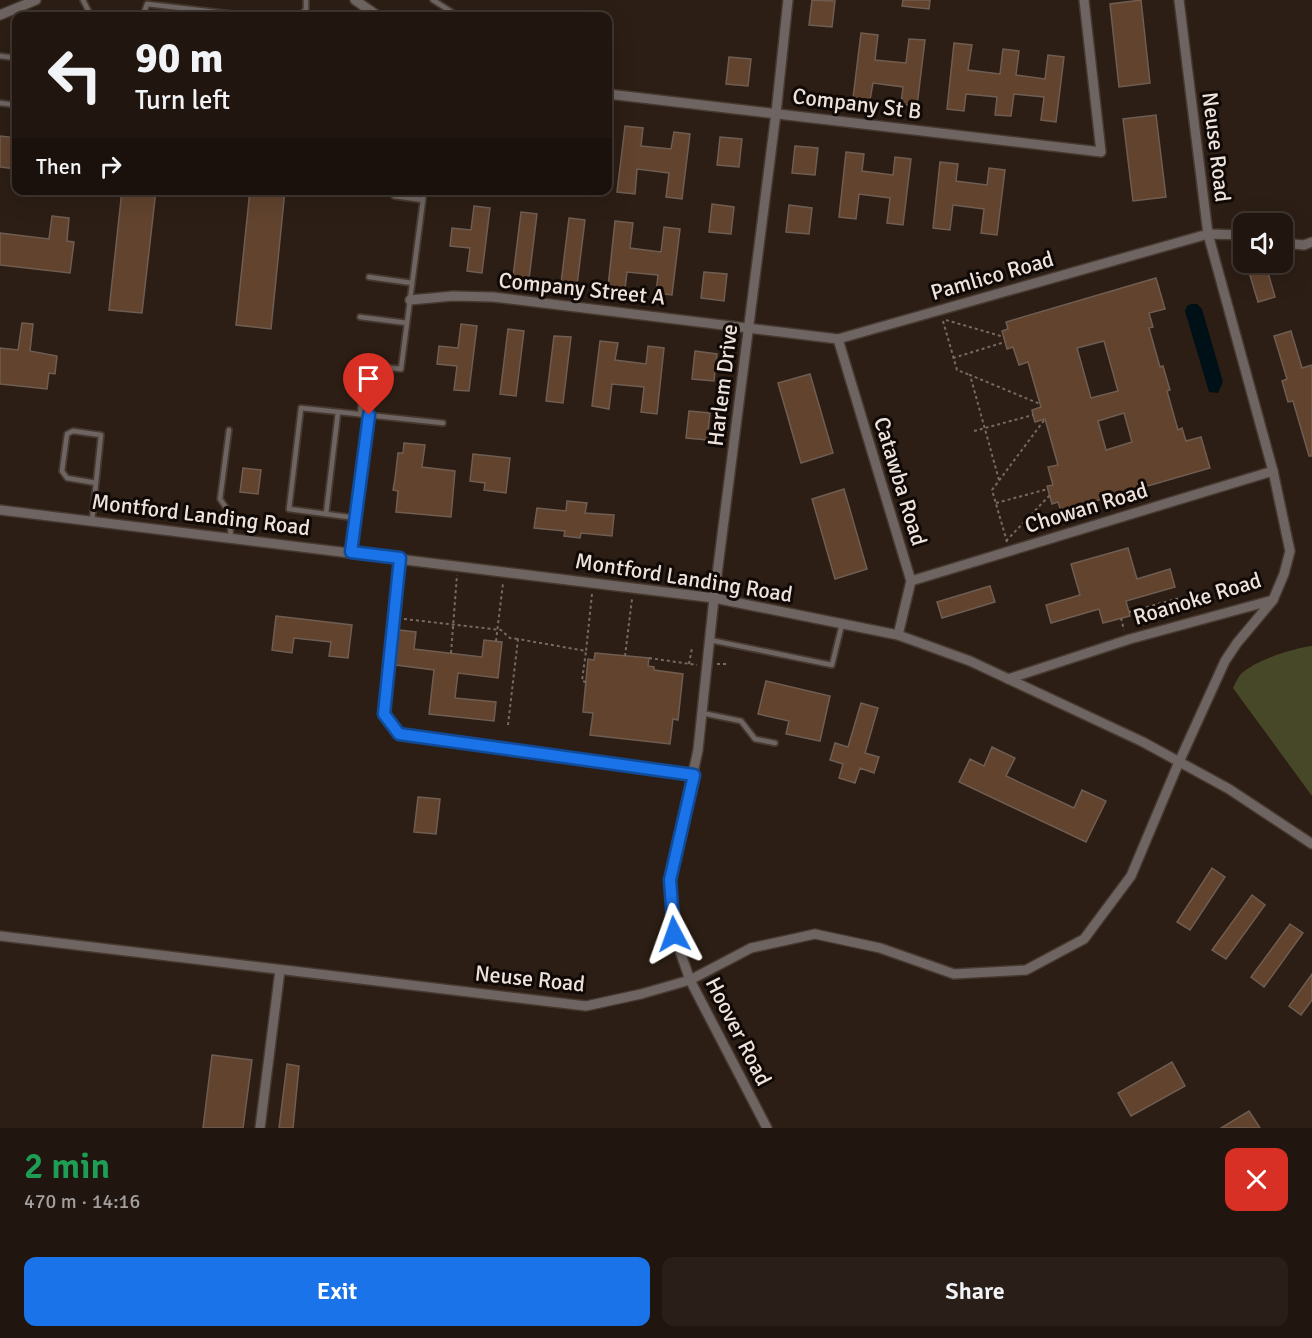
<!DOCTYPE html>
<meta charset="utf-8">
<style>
body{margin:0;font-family:Signika,sans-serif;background:#291f18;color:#f1f3f6;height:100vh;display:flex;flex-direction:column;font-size:22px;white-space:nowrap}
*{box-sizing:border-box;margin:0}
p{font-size:20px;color:#a29f9e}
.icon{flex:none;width:33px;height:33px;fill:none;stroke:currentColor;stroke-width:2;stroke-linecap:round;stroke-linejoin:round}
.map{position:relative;height:1128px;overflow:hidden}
.panel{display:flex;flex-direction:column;background:#21160f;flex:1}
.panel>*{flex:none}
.guide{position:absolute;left:12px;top:12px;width:600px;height:183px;border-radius:12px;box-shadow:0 6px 24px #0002,0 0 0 2px #3e352f;background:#21160f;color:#f1f3f6;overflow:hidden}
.fabs{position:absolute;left:1233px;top:213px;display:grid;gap:12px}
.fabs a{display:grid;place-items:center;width:60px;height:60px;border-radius:12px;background:#21160f;box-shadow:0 6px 24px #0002,0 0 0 2px #3e352f;font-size:30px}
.pin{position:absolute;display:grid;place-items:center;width:51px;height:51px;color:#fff;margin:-62px -26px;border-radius:50% 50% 50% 0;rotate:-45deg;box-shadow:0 0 6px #0007}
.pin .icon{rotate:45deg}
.me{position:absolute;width:66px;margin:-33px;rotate:356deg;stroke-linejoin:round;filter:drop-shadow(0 0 4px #0008)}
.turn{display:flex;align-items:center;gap:21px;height:126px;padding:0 24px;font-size:27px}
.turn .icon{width:78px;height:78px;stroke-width:2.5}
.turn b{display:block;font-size:42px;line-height:51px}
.then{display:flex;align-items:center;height:57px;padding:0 24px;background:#0003;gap:12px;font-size:22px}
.round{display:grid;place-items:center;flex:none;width:63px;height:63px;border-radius:12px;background:#291f18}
.head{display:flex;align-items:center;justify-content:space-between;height:102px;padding:0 24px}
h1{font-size:36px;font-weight:600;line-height:45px;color:#1e9e55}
.button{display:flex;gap:12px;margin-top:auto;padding:12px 24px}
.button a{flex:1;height:69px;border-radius:12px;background:#1a73e8;color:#fff;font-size:24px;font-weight:600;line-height:69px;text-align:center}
.button a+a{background:#291f18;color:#f1f3f6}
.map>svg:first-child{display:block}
.green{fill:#464828}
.water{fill:#001017}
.building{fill:#61432e;stroke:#6f5d52;stroke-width:1.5;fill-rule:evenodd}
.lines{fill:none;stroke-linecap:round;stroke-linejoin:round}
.service-casing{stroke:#473930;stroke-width:8}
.minor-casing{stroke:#473930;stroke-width:12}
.path{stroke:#766a61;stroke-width:2;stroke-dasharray:3 3;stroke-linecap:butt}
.service{stroke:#6e6562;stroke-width:4.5}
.minor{stroke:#6e6562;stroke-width:9}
.route-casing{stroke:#114b97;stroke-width:15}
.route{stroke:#1a73e8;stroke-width:10}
.labels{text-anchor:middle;stroke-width:6;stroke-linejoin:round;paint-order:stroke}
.street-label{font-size:22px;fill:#ede2dc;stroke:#100906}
</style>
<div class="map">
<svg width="1312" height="1128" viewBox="0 0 1312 1128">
<rect width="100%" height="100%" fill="#2c1e14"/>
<!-- green -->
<path class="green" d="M1312,646V796L1233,688C1235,684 1237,679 1240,675C1253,661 1293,648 1312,646Z"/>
<!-- water -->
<path class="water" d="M1191,304H1197L1202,309L1223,382L1218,393L1209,392L1185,311L1187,306Z"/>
<!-- building -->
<g class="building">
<path d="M812,0L835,1L832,27L809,25Z"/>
<path d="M903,0H930L929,9L902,6Z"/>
<path d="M1141,0L1150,83L1119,87L1110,4Z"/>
<path d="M861,33L878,35L875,60L906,63L909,39L925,40L917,106L901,104L903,87L873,83L870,100L853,98Z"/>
<path d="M954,43L972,45L968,70L1000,74L1003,49L1019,51L1016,75L1045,79L1048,55L1064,57L1056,122L1041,120L1044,97L1014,94L1011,116L995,115L997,97L966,94L964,111L947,109Z"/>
<path d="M729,57L751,59L748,86L726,84Z"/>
<path d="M1156,115L1166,197L1133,201L1123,119Z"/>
<path d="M625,126L643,128L641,146L671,149L674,132L690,134L682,199L666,197L669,173L637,169L635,194L617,192Z"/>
<path d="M0,136L16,138V169L0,167Z"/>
<path d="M720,137L742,139L739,167L717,165Z"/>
<path d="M795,146L818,148L815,175L792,173Z"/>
<path d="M846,152L864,154L862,171L893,175L895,157L911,159L903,225L887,223L890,198L859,194L856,219L839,217Z"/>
<path d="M940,162L958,164L956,181L987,185L989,168L1005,170L997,235L981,233L984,209L953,205L950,230L933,228Z"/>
<path d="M122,190H156L142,313L109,310Z"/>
<path d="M250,190H285L271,329L236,325Z"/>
<path d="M712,204L734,207L731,234L709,232Z"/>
<path d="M789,205L812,208L809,234L786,232Z"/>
<path d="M474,206L490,208L482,273L467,271L470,248L450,246L452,228L471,230Z"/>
<path d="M521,212L537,214L529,279L513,277Z"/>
<path d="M52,216L69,218L67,241L74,242L70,273L0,265V233L49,239Z"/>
<path d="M569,218L585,220L577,285L561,283Z"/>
<path d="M615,221L633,223L630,248L661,252L664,227L680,229L672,295L656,293L658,275L627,272L625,289L608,287Z"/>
<path d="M1246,262H1265L1275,297L1258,302Z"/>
<path d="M704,272L727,274L724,301L701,298Z"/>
<path d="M1156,278L1165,309L1149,313L1153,327L1149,328L1160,367L1163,366L1170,390L1167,391L1178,430L1182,428L1186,441L1201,437L1210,468L1061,511L1058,502L1052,504L1047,486L1053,485L1048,467L1058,465L1045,419L1035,422L1033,415L1032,410L1041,407L1028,362L1019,365L1013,347L1007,349L1002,331L1008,329L1006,322ZM1104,341L1118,391L1091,398L1077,348ZM1124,413L1132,442L1106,450L1098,421Z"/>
<path d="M22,323L33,324L30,351L57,356L55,374L49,373L47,389L0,384V348L18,350Z"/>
<path d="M461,324L477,326L469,391L454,390L457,366L437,364L439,346L458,348Z"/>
<path d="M508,329L524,331L516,396L500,394Z"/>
<path d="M1291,331L1302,368L1312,365V456H1309L1293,401L1288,402L1282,381L1287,379L1274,336Z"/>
<path d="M554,336L571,337L563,403L546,401Z"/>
<path d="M600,341L618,343L615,360L646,364L648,346L664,348L657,414L641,412L644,387L612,384L609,409L592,406Z"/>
<path d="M695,351L717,354L714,381L692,379Z"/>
<path d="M810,374L833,453L801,463L778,383Z"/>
<path d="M689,411L710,413L707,440L686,438Z"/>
<path d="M404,443L425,445L422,467L455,471L451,517L396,512L398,491L393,490L395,479L398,453H403Z"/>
<path d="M473,454L510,458L506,493L484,490L485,483L470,481Z"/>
<path d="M243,468L261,470L258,494L240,492Z"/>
<path d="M844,489L867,569L835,579L812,499Z"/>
<path d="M567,501L587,503L585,513L614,515L612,536L581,533L580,538L564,536L565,531L534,528L537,508L566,511Z"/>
<path d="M1128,548L1137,579L1170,569L1175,587L1126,601L1130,616L1103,623L1099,609L1051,623L1046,605L1080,595L1071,564Z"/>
<path d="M990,586L995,602L942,618L937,602Z"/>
<path d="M276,616L352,625L348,658L329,656L331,642L294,638L292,653L272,650Z"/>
<path d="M399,630L416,632L414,649L482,657L484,640L502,642L498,678L458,673L455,698L496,702L494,721L429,714L434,670L396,665Z"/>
<path d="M595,653L649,658L648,666L654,667V670L683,674L678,720L673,719L670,744L590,735L593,713L583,712L588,659L594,660Z"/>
<path d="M766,681L830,696L820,741L786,734L789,721L758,714Z"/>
<path d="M861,703L878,708L865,753L879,757L874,773L860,768L855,783L839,778L843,764L830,760L835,743L848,747Z"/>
<path d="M992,747L1015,758L1006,776L1074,808L1082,790L1106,801L1086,842L959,782L970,759L984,766Z"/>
<path d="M418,797L440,799L436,834L414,832Z"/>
<path d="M1212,868L1225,877L1190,930L1177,922Z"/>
<path d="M1252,895L1265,905L1226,959L1212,950Z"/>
<path d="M1290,924L1303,933L1264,987L1251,977Z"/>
<path d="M1312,974V1000L1301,1015L1289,1006Z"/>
<path d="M212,1055L252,1060L243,1128H203Z"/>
<path d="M1172,1062L1185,1086L1131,1116L1118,1093Z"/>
<path d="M287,1064L299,1066L293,1128H279Z"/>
<path d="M1249,1111L1260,1128H1221Z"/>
</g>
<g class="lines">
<defs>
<g id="service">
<path d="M83,0L91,16"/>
<path d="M433,0L458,16"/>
<path d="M143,16L147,4L250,16"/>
<path d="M300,16L306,9V0"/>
<path d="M0,56L16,58"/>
<path d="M0,103L16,105"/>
<path d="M391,190L394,196L423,200L424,190"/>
<path d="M369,277L412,283"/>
<path d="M360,317L407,323"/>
<path d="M353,364L401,369L423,200"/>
<path d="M360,414L366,365"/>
<path d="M229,430L220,499L229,512L231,538"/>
<path d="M326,514L338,412"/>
<path d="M356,518L289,509L301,408L443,423"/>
<path d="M92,521L101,435L73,431L67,434L62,471L67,478L96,483"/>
<path d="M351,552L369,415"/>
<path d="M710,640L832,665L842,624"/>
<path d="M702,713L741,721L755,739L775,743"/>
</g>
<g id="minor">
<path d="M355,0L378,16"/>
<path d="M0,15L36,0"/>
<path d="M608,94L1101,152L1084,0"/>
<path d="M1282,243L1304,245L1312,242"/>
<path d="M410,300L453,296L493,297L838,339L1208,234L1244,235"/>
<path d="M838,339L911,581L898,635"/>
<path d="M0,510L714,598L898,635L970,661L1143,742L1229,789L1312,844"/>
<path d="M400,558L384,714L399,734L694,775"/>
<path d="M911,581L1273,471"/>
<path d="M1008,679L1130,639L1273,600"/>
<path d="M0,936L586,1006L641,994L690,980L751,948L815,934L880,948L954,974L1026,970L1084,939L1131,876L1179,762L1225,661L1237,643L1273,600L1284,574L1290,551L1273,471L1208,234L1179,0"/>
<path d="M260,1128L280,970"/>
<path d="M767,1128L690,980L674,934L670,880L698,750L714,598L776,113L788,0"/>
</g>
</defs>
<!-- service casing -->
<use href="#service" class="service-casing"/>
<!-- minor casing -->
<use href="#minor" class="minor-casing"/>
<!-- path -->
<g class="path">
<path d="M946,320L1004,337"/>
<path d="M943,321L957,370L970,375"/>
<path d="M953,358L1005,342"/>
<path d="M974,431L1033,415"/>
<path d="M999,480L970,375L1040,404"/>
<path d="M996,503L1048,489"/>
<path d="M1006,541L1050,495"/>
<path d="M1007,542L992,490L1045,419"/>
<path d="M1129,612L1198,593"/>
<path d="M1121,618L1124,630"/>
<path d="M404,619L501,630L510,638L518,639"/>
<path d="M496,641L503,583"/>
<path d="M451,653L457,575"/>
<path d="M625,656L632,599"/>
<path d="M649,658L697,665"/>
<path d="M689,664L692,648"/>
<path d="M717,664H727"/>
<path d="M586,682L582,681L586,651"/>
<path d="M508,725L518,639L586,651L592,594"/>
</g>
<!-- service -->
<use href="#service" class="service"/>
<!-- minor -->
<use href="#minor" class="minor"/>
</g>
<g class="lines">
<defs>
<path id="route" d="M369,415L351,552L400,558L384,714L399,734L694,775L670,880L674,934"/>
</defs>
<!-- route casing -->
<use href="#route" class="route-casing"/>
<!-- route -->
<use href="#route" class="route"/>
</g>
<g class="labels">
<!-- street labels -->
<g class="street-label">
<text transform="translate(857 103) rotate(7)" y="8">Company St B</text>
<text transform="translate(1217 147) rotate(83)" y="8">Neuse Road</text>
<text transform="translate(992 275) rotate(-16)" y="8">Pamlico Road</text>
<text transform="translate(582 288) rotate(6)" y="8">Company Street A</text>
<text transform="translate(722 385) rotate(-83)" y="8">Harlem Drive</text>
<text transform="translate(901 481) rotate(73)" y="8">Catawba Road</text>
<text transform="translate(1086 507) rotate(-17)" y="8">Chowan Road</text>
<text transform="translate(201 514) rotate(7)" y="8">Montford Landing Road</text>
<text transform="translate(684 577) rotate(9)" y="8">Montford Landing Road</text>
<text transform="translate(1197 598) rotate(-17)" y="8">Roanoke Road</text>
<text transform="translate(530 978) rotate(6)" y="8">Neuse Road</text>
<text transform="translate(739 1031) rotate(63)" y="8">Hoover Road</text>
</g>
</g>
</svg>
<div class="fabs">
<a><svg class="icon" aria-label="sound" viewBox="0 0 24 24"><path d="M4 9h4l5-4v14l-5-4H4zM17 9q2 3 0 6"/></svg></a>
</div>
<div class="pin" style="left:369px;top:415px;background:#d93025"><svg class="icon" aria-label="arrive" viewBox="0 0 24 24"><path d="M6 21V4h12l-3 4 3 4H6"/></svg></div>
<svg class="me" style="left:674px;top:934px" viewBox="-20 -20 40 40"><path d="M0-17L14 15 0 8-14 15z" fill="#1a73e8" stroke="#fff" stroke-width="4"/></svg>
<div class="guide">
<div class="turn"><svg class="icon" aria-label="left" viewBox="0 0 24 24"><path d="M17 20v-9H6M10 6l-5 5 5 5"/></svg><div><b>90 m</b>Turn left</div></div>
<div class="then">Then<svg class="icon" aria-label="right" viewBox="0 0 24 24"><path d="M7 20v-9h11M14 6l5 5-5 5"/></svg></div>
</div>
</div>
<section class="panel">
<div class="head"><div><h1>2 min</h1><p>470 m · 14:16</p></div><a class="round" style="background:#d93025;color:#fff"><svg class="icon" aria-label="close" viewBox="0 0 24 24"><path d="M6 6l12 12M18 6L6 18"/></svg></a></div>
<div class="button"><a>Exit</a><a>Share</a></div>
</section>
